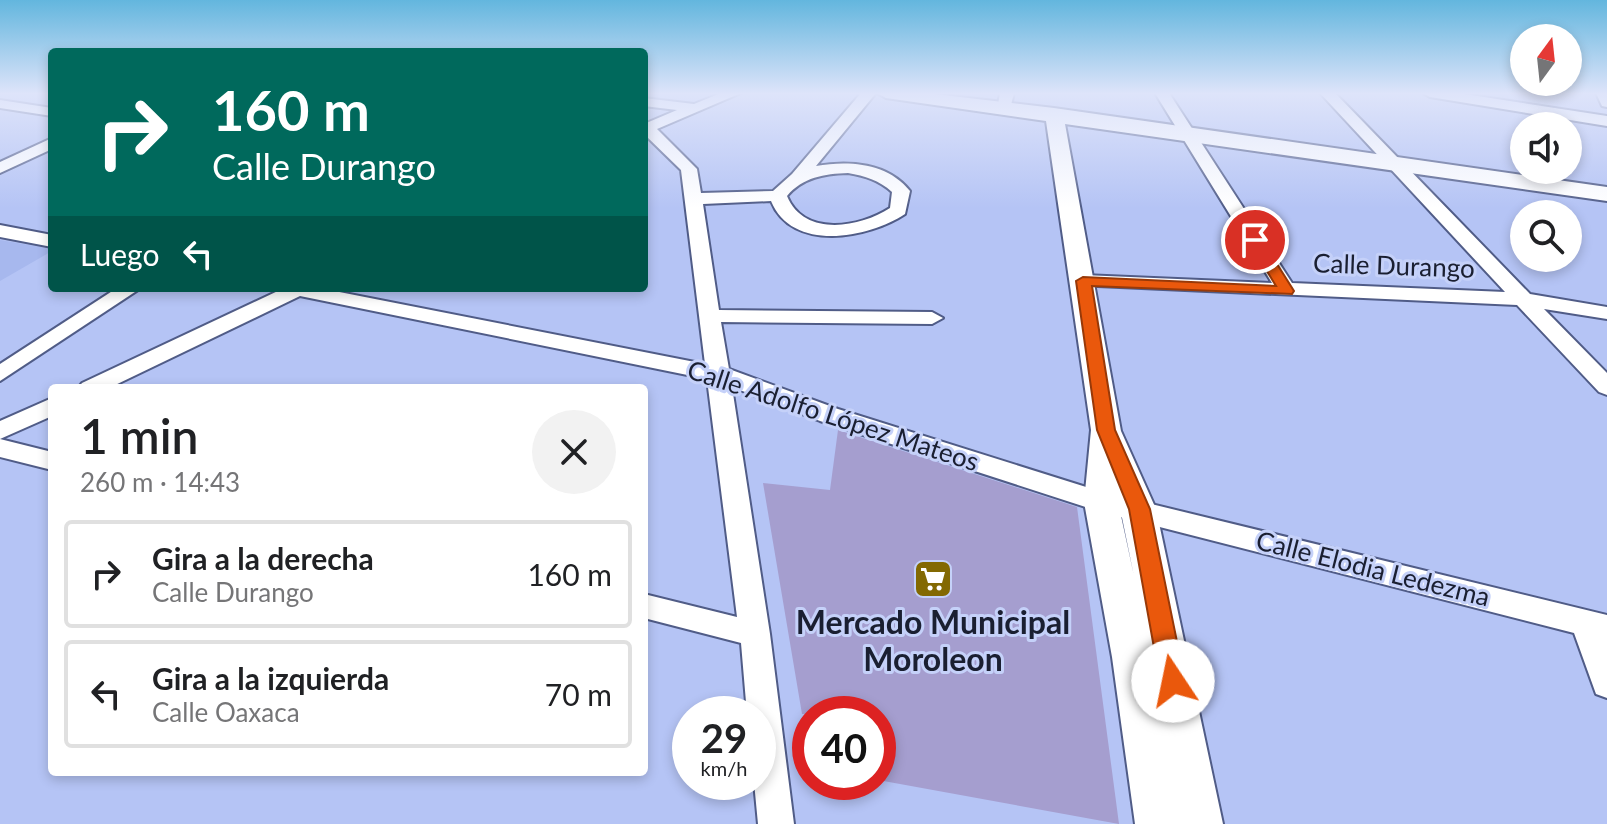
<!DOCTYPE html>
<html lang="es">
<meta charset="utf-8">
<style>
body{margin:0;font-family:Lato,sans-serif;background:#f2f2f2;color:#202124;height:100vh;display:flex;flex-direction:column;font-size:30px;white-space:nowrap}
*{box-sizing:border-box;margin:0}
p{font-size:26px;color:#757577}
.icon{flex:none;width:44px;height:44px;fill:none;stroke:currentColor;stroke-width:2;stroke-linecap:round;stroke-linejoin:round}
.map{position:relative;flex:1;overflow:hidden}
.drawer{position:absolute;left:48px;top:384px;width:600px;height:392px;display:flex;flex-direction:column;background:#fff;border-radius:8px;box-shadow:0 4px 12px #0003}
.drawer>*{flex:none}
.hud{position:absolute;left:48px;top:48px;width:600px;height:244px;border-radius:8px;box-shadow:0 4px 12px #0003;background:#00695c;color:#fff;overflow:hidden}
.needle{width:52px;rotate:15deg}
.tools{position:absolute;left:1510px;top:24px;display:grid;gap:16px}
.tools a{display:grid;place-items:center;width:72px;height:72px;border-radius:50%;background:#fff;box-shadow:0 4px 12px #0003;font-size:40px}
.speed{position:absolute;left:672px;top:696px;display:flex;gap:16px;font-size:40px;font-weight:700;text-align:center}
.speed>*{display:grid;place-content:center;width:104px;height:104px;border-radius:50%;background:#fff;box-shadow:0 4px 12px #0003;line-height:1}
.speed small{font-size:20px;font-weight:400}
.speed .limit{border:12px solid #d22;background:#fff;color:#111}
.pin{position:absolute;display:grid;place-items:center;width:68px;height:68px;color:#fff;margin:-34px;border:4px solid #fff;border-radius:50%;box-shadow:0 2px 8px #0007}
.me{position:absolute;width:88px;margin:-44px;rotate:349deg;stroke-linejoin:round;filter:drop-shadow(0 0 6px #0008)}
.turn{display:flex;align-items:center;gap:28px;height:168px;padding:0 32px;font-size:36px}
.turn .icon{width:104px;height:104px;stroke-width:2.5}
.turn b{display:block;font-size:56px;line-height:68px}
.then{display:flex;align-items:center;height:76px;padding:0 32px;background:#0003;gap:16px;font-size:30px}
.round{display:grid;place-items:center;flex:none;width:84px;height:84px;border-radius:42px;background:#f2f2f2}
.overview{display:flex;align-items:center;justify-content:space-between;height:136px;padding:0 32px}
h1{font-size:48px;font-weight:600;line-height:60px}
ul{padding:0;list-style:none}
li{display:flex;align-items:center;gap:24px;height:108px;margin:0 16px 12px;padding:0 16px;border:4px solid #e0e0e0;border-radius:8px}
li div{flex:1}
li b{display:block;font-size:30px}
li em{font-style:normal}
.map>svg:first-child{display:block}
.built{fill:#a7b8ee}
.building{fill:#a59ecf}
.lines{fill:none;stroke-linecap:round;stroke-linejoin:round}
.minor-casing{stroke:#505c87;stroke-width:4}
.tertiary-casing{stroke:#505c87;stroke-width:4}
.minor{fill:#fff;fill-rule:evenodd}
.tertiary{fill:#fff;fill-rule:evenodd}
.route{fill:#ea580c;stroke:#983908;stroke-width:2}
.labels{text-anchor:middle;stroke-width:6;stroke-linejoin:round;paint-order:stroke}
.street-label{font-size:26px;fill:#1a1f31;stroke:#c5d1f9}
.near-poi-label{font-size:32px;font-weight:bold;fill:#1a1f31;stroke:#c5d1f9}
</style>
<div class="map">
<svg width="1607" height="824" viewBox="0 0 1607 824">
<rect width="100%" height="100%" fill="#b5c4f5"/>
<!-- built -->
<path class="built" d="M0,240L52,249V251L0,281Z"/>
<!-- building -->
<path class="building" d="M838,430L1077,507L1119,824L878,780V714H802L763,483L830,490Z"/>
<g class="lines">
<defs>
<g id="minor">
<path d="M721,93H741L657,129L697,169L701,193L773,191L792,174L861,93H876L816,166C849,160 888,163 910,191L905,214C869,238 792,253 771,201L703,204L719,310L932,312L943,318L932,324L721,322L729,369L838,409L1102,492L1607,615V698L1596,694L1574,633L1101,512L820,421L732,387L770,634L794,824H758L754,782H758V714H747L741,643L644,618V594L737,617L707,379L300,296L109,388H78L82,383L280,290L278,288H319L705,364L681,170L644,134V124L677,110L644,106V98L694,104ZM848,173C865,176 879,180 892,192L890,208C859,228 804,237 787,196C803,177 824,174 848,173Z"/>
<path d="M1000,93H1014L1009,113L997,110Z"/>
<path d="M1155,93H1169L1292,283L1505,292L1320,93H1335L1530,294L1607,307V319L1544,309L1607,373V395L1599,392L1517,305L1076,285L1073,281L1083,275L1272,283Z"/>
<path d="M1423,93H1458L1607,116V126L1430,97Z"/>
<path d="M1596,93H1607V107L1602,106Z"/>
<path d="M0,100L52,108V116L0,108Z"/>
<path d="M52,138V149L0,173V162Z"/>
<path d="M0,225L52,235V247L0,237Z"/>
<path d="M117,288H141L0,381V364Z"/>
<path d="M52,398V416L0,439L52,452V470L0,457V421Z"/>
</g>
<path id="tertiary" d="M877,93H926L1054,108L1607,187V201L1065,124L1121,431L1156,509L1223,824H1135L1112,657L1084,502L1091,430L1046,121L886,98ZM1118,498L1134,576L1118,502Z"/>
</defs>
<!-- minor casing -->
<use href="#minor" class="minor-casing"/>
<!-- tertiary casing -->
<use href="#tertiary" class="tertiary-casing"/>
<!-- minor -->
<use href="#minor" class="minor"/>
<!-- tertiary -->
<use href="#tertiary" class="tertiary"/>
</g>
<!-- sky -->
<linearGradient id="sky" x2="0" y2="1"><stop stop-color="#63b6de"/><stop offset="0.45" stop-color="#dee4fa"/><stop offset="1" stop-color="#dee4fa" stop-opacity="0"/></linearGradient>
<rect width="1607" height="208" fill="url(#sky)"/>
<!-- route -->
<path class="route" d="M1250,237H1260L1294,291L1292,294L1092,286L1115,430L1150,509L1185,681L1181,689L1173,692L1164,689L1160,681L1129,509L1097,430L1076,281L1083,277L1276,286L1248,240Z"/>
<!-- icons -->
<defs>
<symbol id="supermarket-square" viewBox="-11 -11 22 22"><rect x="-9" y="-9" width="18" height="18" rx="4" fill="#836902" stroke="#c5d1f9"/><path d="M-6-5.5h2.5l.6 2H6L4.5 2H-2.5L-4.4-4H-6ZM-1.5 3.2a1.3 1.3 0 1 0 .1 0ZM3 3.2a1.3 1.3 0 1 0 .1 0Z" fill="#fff"/></symbol>
</defs>
<g fill-rule="evenodd">
<use href="#supermarket-square" x="911" y="557" width="44" height="44"/>
</g>
<g class="labels">
<!-- street labels -->
<g class="street-label">
<text transform="translate(1394 266) rotate(2)" y="9">Calle Durango</text>
<text transform="translate(833 416) rotate(18)" y="9">Calle Adolfo López Mateos</text>
<text transform="translate(1373 569) rotate(14)" y="9">Calle Elodia Ledezma</text>
</g>
<!-- near-poi labels -->
<g class="near-poi-label">
<text x="933" y="634">Mercado Municipal<tspan x="933" dy="37">Moroleon</tspan></text>
</g>
</g>
</svg>
<div class="tools">
<a><svg class="needle" viewBox="-14 -14 28 28"><path d="M0-13l5 13h-10z" fill="#e53935"/><path d="M0 13l5-13h-10z" fill="#757577"/></svg></a>
<a><svg class="icon" aria-label="sound" viewBox="0 0 24 24"><path d="M4 9h4l5-4v14l-5-4H4zM17 9q2 3 0 6"/></svg></a>
<a><svg class="icon" aria-label="search" viewBox="0 0 24 24"><circle cx="10" cy="10" r="6"/><path d="M15 15l6 6"/></svg></a>
</div>
<div class="speed"><div>29<small>km/h</small></div><div class="limit">40</div></div>
<div class="pin" style="left:1255px;top:240px;background:#d93025"><svg class="icon" aria-label="arrive" viewBox="0 0 24 24"><path d="M6 21V4h12l-3 4 3 4H6"/></svg></div>
<svg class="me" style="left:1173px;top:681px" viewBox="-20 -20 40 40"><circle r="19" fill="#fff"/><path d="M0-13L10 11 0 6-10 11z" fill="#ea580c"/></svg>
<div class="hud">
<div class="turn"><svg class="icon" aria-label="right" viewBox="0 0 24 24"><path d="M7 20v-9h11M14 6l5 5-5 5"/></svg><div><b>160 m</b>Calle Durango</div></div>
<div class="then">Luego<svg class="icon" aria-label="left" viewBox="0 0 24 24"><path d="M17 20v-9H6M10 6l-5 5 5 5"/></svg></div>
</div>
<section class="drawer">
<div class="overview"><div><h1>1 min</h1><p>260 m · 14:43</p></div><a class="round"><svg class="icon" aria-label="close" viewBox="0 0 24 24"><path d="M6 6l12 12M18 6L6 18"/></svg></a></div>
<ul>
<li><svg class="icon" aria-label="right" viewBox="0 0 24 24"><path d="M7 20v-9h11M14 6l5 5-5 5"/></svg><div><b>Gira a la derecha</b><p>Calle Durango</p></div><em>160 m</em></li>
<li><svg class="icon" aria-label="left" viewBox="0 0 24 24"><path d="M17 20v-9H6M10 6l-5 5 5 5"/></svg><div><b>Gira a la izquierda</b><p>Calle Oaxaca</p></div><em>70 m</em></li>
</ul>
</section>
</div>
